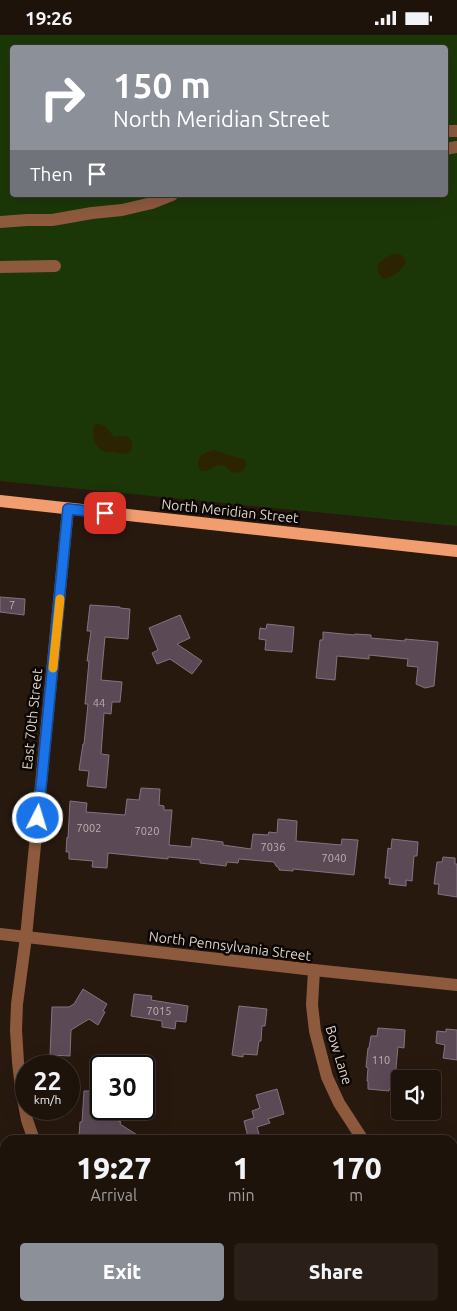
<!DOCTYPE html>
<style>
body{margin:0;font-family:Ubuntu,sans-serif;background:#2b2019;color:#f1f3f6;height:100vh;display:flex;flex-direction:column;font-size:19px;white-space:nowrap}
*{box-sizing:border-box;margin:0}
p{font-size:16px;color:#a19e9d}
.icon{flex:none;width:28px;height:28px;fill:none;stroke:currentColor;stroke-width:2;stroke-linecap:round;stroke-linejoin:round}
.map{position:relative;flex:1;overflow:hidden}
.side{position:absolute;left:0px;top:1100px;width:458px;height:176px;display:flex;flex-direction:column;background:#1e130b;border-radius:15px 15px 0 0;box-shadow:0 5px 20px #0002,0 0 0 1px #3c322c}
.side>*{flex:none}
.hud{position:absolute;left:10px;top:10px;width:438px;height:152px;border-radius:5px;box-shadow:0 5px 20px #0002,0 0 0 1px #3c322c;background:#8c9099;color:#fff;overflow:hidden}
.controls{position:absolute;left:391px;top:1035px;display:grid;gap:10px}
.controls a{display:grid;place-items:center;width:50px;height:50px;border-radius:5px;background:#1e130b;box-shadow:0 5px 20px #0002,0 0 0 1px #3c322c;font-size:25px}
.speed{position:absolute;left:15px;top:1020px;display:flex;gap:10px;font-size:25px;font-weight:700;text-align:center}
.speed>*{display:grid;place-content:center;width:65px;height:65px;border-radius:50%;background:#1e130b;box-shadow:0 5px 20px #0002,0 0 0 1px #3c322c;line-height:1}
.speed small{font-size:12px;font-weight:400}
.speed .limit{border:2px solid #111;border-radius:8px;background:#fff;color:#111}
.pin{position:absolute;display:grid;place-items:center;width:42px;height:42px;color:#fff;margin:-21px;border-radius:10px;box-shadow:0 2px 8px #0006}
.me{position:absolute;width:55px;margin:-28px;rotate:5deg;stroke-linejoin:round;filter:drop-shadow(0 0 4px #0008)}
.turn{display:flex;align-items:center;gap:18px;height:105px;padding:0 20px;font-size:22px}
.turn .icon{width:65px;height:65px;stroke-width:2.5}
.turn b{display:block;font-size:35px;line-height:42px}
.then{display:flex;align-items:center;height:48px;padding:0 20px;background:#0003;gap:10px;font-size:19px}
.eta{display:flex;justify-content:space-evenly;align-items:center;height:85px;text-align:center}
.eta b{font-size:30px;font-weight:800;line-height:35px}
.cta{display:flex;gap:10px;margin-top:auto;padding:10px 20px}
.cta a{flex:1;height:58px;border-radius:5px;background:#8c9099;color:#fff;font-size:20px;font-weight:800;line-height:58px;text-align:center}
.cta a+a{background:#2b2019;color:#f1f3f6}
.status{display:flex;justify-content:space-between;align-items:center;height:35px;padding:0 25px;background:#1e130b;direction:ltr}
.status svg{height:14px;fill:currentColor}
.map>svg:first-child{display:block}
.green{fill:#1b3707;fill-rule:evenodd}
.sand{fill:#2c2303}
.building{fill:#5b4a56;stroke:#84727f}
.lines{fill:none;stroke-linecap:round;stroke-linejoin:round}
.minor{stroke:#8d5a3e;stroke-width:12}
.major{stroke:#f29d6f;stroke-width:12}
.route-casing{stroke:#114b97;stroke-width:12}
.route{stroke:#1a73e8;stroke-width:9}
.slow{stroke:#f59e0b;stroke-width:9}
.labels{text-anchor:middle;stroke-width:5;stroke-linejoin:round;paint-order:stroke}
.number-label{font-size:11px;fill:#bcb0ae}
.street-label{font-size:14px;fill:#dcd2cb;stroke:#0c0603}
</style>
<div class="status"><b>19:26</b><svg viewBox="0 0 49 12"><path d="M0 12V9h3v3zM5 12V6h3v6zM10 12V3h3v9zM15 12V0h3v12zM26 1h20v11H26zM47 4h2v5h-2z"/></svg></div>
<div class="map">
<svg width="457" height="1276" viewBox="0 0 457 1276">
<rect width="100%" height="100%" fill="#28190f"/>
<!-- green -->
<path class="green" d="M0,0H457V491L0,446ZM12,12H445V160H12Z"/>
<!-- sand -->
<g class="sand">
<path d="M392,219C399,219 404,219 406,227C402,235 391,244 383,244C372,229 379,228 392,219Z"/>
<path d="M98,389C106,390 109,396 114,402C117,402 120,401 123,401C133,402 134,410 130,417C123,420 120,418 114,417C110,417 110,418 106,417C94,413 91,400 94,390Z"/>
<path d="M214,415L245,425L246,430L243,436C242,436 236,438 235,438C229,437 227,430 220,430C213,431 209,437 201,436C193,423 203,418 214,415Z"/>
</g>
<!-- building -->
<g class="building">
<path d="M0,562L25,564L24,580L0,577Z"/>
<path d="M90,570L120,572V573L130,574L128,604L105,602L101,645L122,647L120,667H112L111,679L104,678L101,719L109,720L106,753L87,751L89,736L79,735L83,709H84L88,669H85L89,626H87L91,596H87Z"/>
<path d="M180,580L190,603L177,609L202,626L192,639L170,624L157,629L152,618L158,615L149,593Z"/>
<path d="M267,589L294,592L292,617L265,615L266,605L259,604L260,593L266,594Z"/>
<path d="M323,597L354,600L355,599L371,600V603L405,606V604L438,607L434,651L425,653L416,649L418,632L407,631L408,624L369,620V624L337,621L335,645L316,643L320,605H323Z"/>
<path d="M141,753L160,754L159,770L164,771V775H172L169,810L191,812L192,803L223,807V810L251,814L253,799L268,800L269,797L277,798L278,784L297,786L296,806L341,810L342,804L358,805L354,840L293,834V836L279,835V833L276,831L274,827L239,824L238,828L227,827L226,831L200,828V825L168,822V824L108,818L107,833L92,832L93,826L69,824V817H66L67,802L68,803L70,766L87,768L86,777L125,780L127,764L139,765Z"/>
<path d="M392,804L418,807L417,821H414L412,846L406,845V851L389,849L390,843H385L388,813L391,814Z"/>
<path d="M443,822L455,823V829H457V862L438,859L439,849H434L437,827H442Z"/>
<path d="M83,954L107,969L103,976L105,977L98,990L89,984L71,995L70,1021L50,1020L52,972H69L74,969Z"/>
<path d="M134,959L152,961L151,965L188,971L186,987L176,986L175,994L162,992V986L131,981Z"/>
<path d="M239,971L267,974L265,991H262L261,1006H259L257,1020L243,1019V1022L232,1020Z"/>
<path d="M378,993L405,995L404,1013L398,1012L394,1054H389V1056L368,1054V1046H367L368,1033L366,1032L368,1013H369L371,1001H377Z"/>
<path d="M446,994L457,995V1025L443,1023L445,1010L436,1008L437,996L446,997Z"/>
<path d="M277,1054L284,1079L268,1084L270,1088L257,1092L259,1099L248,1102L244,1086L254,1083L252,1076L260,1073L256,1060Z"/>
<path d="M84,1056H101V1074H118V1086L121,1087L120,1089L145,1105H109L111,1101H79L80,1087H82Z"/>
</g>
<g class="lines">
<!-- minor -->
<g class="minor">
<path d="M445,96H457"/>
<path d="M445,114L457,112"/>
<path d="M0,187L27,185H52L92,178L122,175L152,168L172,160"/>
<path d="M0,232L55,231"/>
<path d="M0,899L314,935L457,950"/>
<path d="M314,935L312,970L315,996L327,1042L339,1068L363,1105"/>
<path d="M34,1105L27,1085L21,1053L18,1027L16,995L17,969L26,902L68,474"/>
<path d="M0,1128L5,1130"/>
<path d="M88,1271L90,1276"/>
<path d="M277,1271L286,1276"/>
<path d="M434,1271L435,1276"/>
</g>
<!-- major -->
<path class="major" d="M0,466L457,516"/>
</g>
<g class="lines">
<defs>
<path id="route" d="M38,783L68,474L105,478"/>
</defs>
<!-- route casing -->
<use href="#route" class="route-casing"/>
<!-- route -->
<use href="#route" class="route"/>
<!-- slow -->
<path class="slow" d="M53,633L60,564"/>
</g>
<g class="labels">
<!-- number labels -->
<g class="number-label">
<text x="12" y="574">7</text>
<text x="99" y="672">44</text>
<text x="89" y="797">7002</text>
<text x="147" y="800">7020</text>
<text x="273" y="816">7036</text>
<text x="334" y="827">7040</text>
<text x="159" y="980">7015</text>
<text x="381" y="1029">110</text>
</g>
<!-- street labels -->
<g class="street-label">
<text transform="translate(230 476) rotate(6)" y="5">North Meridian Street</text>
<text transform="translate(32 684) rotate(-84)" y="5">East 70th Street</text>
<text transform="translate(230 911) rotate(7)" y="5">North Pennsylvania Street</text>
<text transform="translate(339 1020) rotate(73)" y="5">Bow Lane</text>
</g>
</g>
</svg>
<div class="controls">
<a><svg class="icon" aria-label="sound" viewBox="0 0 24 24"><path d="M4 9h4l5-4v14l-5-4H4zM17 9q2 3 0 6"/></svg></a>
</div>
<div class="speed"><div>22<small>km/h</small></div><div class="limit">30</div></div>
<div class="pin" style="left:105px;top:478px;background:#d93025"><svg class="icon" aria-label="arrive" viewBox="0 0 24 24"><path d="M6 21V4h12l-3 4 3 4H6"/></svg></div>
<svg class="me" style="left:38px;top:783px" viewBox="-20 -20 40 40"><circle r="17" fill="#1a73e8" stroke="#fff" stroke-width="3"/><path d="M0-11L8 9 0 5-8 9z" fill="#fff"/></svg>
<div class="hud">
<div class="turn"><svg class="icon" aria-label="right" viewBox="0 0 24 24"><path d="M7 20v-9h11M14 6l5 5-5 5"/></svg><div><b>150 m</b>North Meridian Street</div></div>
<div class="then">Then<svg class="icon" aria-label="arrive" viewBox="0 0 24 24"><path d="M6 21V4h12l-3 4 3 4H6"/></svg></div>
</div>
<section class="side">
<div class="eta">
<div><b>19:27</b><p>Arrival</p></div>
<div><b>1</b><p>min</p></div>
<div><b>170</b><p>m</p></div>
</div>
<div class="cta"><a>Exit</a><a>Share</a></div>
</section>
</div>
